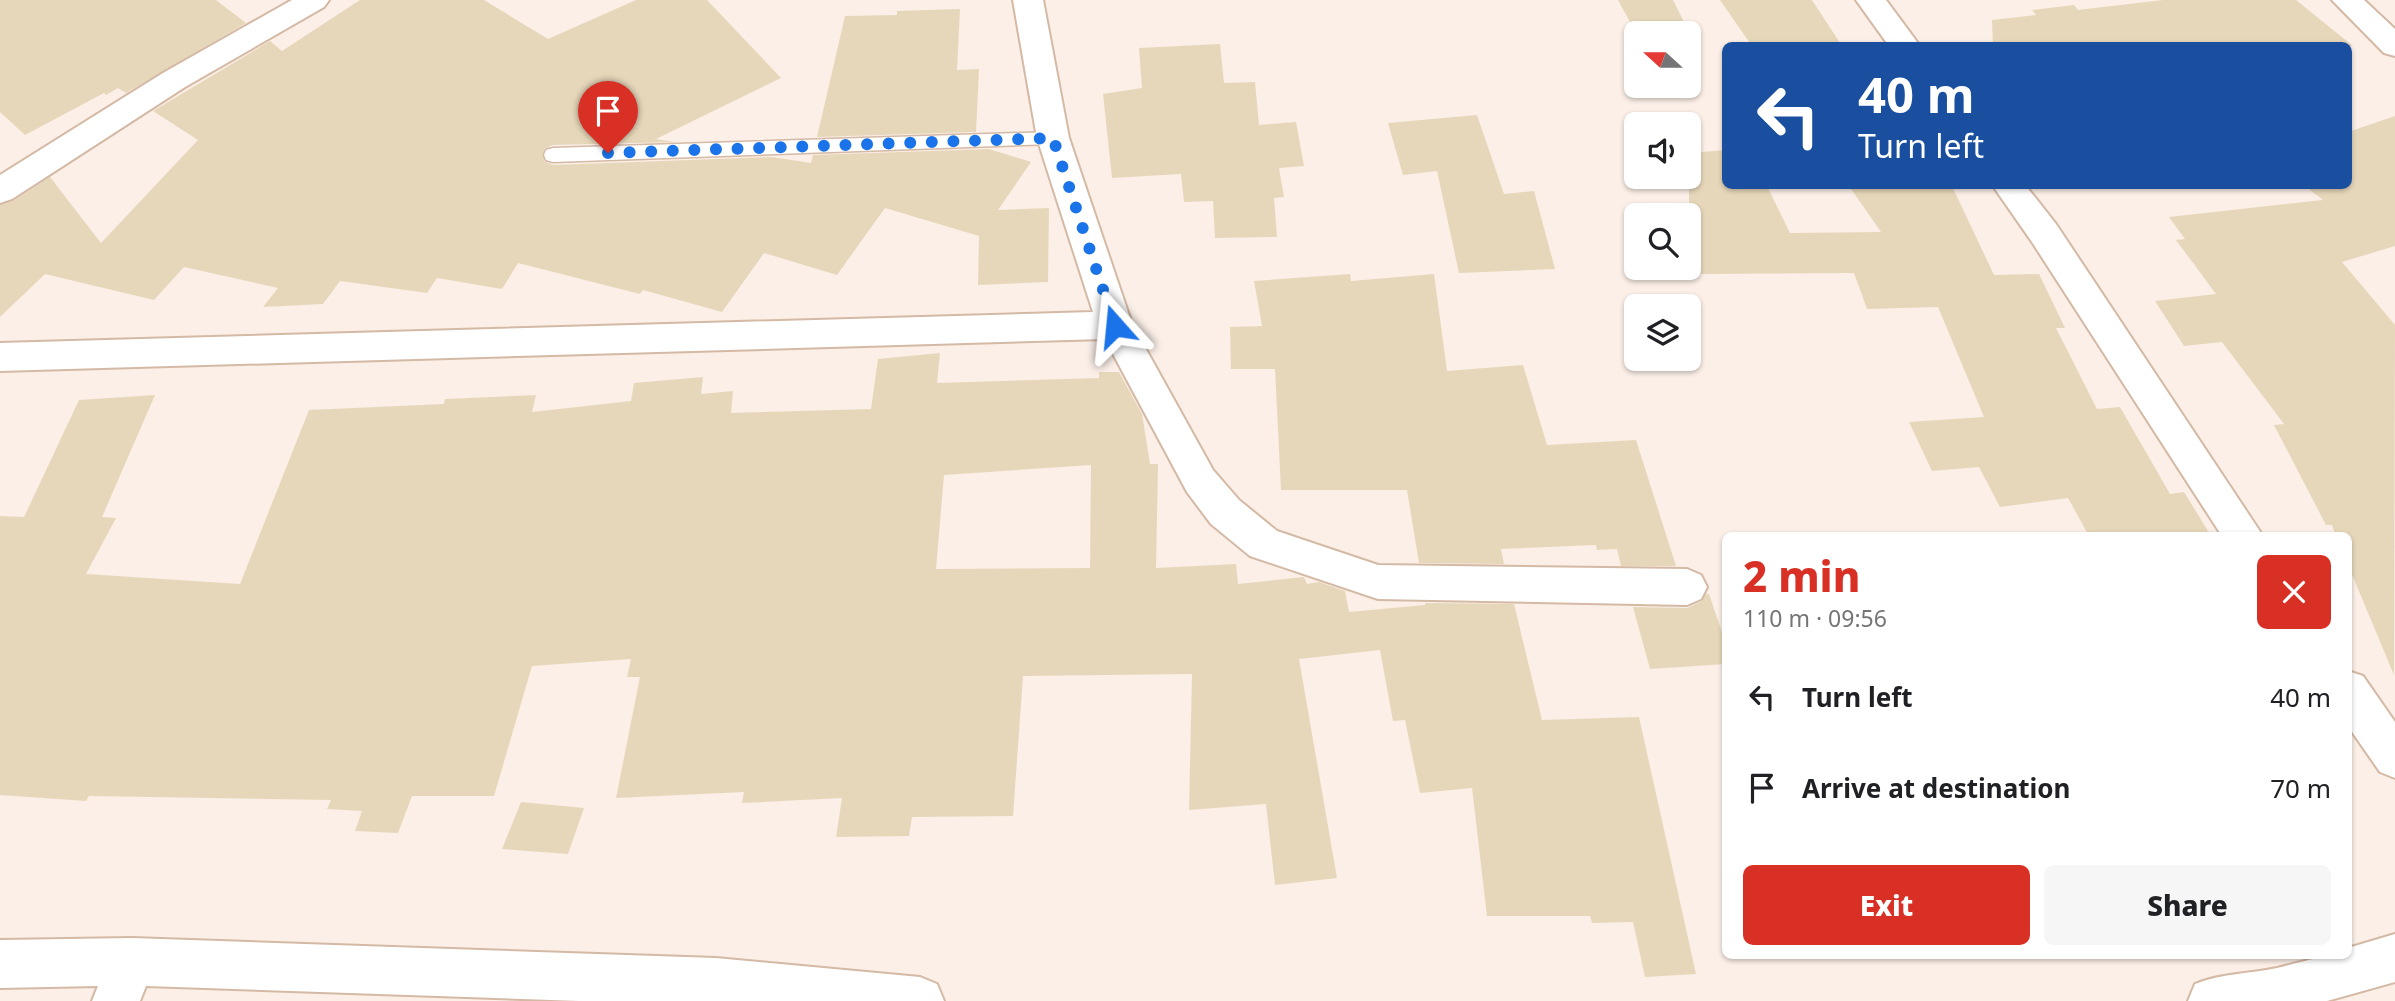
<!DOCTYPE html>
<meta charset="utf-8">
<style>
body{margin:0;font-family:"Noto Sans",sans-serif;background:#f6f6f6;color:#202124;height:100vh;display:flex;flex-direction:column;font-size:26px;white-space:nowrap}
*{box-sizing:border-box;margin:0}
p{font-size:23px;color:#757577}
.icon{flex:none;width:38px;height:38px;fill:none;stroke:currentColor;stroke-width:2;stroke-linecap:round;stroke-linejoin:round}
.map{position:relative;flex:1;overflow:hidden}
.sheet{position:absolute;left:1722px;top:532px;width:630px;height:427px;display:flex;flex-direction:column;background:#fff;border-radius:10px;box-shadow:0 2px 5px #0004}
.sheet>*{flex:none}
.hud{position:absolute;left:1722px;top:42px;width:630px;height:147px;border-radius:10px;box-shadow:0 2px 5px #0004;background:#1a4fa0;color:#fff;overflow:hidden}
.needle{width:46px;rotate:291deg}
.fabs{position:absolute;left:1624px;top:21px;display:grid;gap:14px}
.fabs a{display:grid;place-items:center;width:77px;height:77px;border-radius:10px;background:#fff;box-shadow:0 2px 5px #0004;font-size:35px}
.pin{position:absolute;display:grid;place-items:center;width:60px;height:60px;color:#fff;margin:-72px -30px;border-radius:50% 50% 50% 0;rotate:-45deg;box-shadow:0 0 7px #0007}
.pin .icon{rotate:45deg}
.me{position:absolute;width:77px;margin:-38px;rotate:342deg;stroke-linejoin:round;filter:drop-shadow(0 0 5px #0008)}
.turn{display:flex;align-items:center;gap:24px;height:147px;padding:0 21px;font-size:32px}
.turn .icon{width:91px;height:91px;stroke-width:2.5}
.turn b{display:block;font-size:49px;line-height:60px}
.round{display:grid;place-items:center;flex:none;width:74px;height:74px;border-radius:10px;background:#f6f6f6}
.head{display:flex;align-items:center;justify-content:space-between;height:119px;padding:0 21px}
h1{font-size:42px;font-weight:800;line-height:52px;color:#d93025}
.primary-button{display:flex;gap:14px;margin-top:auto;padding:14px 21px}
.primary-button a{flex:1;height:80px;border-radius:10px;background:#d93025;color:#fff;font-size:28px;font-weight:800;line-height:80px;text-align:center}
.primary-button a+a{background:#f6f6f6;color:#202124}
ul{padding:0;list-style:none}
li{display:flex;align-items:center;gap:21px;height:91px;padding:0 21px}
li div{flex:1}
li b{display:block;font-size:26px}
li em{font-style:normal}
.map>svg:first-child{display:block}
.building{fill:#e7d7ba;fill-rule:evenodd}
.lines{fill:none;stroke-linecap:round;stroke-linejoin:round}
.service-casing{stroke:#d4b9a5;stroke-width:3}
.minor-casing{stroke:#d4b9a5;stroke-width:4}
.service{fill:#fff;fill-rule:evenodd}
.minor{fill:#fff;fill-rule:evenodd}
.route{stroke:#1a73e8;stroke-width:12;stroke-dasharray:0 21.6}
</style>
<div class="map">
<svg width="2395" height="1001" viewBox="0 0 2395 1001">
<rect width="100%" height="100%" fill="#fbefe7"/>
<!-- building -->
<g class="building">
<path d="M0,0H216L246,23L126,93L118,88L106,95L104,93L25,135L0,112Z"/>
<path d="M360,0H484L548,39L636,0H707L781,78L656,139L674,142L553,145L544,149V161L553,165L772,157L811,163L813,155L989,149L1031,162L998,210L1049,208L1048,282L978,285L979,236L885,208L837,275L764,253L722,312L643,290L640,294L518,263L502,289L437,278L427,293L340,281L323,304L263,307L278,288L184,267L154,300L45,274L0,317V205L13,201L50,177L101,243L198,140L153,111L270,41L282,51Z"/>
<path d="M1618,0H1673L1696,46H1689V33H1636Z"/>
<path d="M1720,0H1812L1842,46H1752Z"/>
<path d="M2163,0H2296L2353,46H1993L1992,20L2036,15L2032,10L2074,5L2078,10Z"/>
<path d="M960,9L957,70L979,69L976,132L817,137L845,16L897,15V11Z"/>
<path d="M1220,44L1224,83L1255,82L1259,125L1296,122L1304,166L1279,168L1284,197L1274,198L1277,237L1215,238L1213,201L1184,202L1181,174L1112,178L1103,94L1142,88L1139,48Z"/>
<path d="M1477,115L1504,194L1534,191L1555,269L1459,273L1437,171L1403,175L1388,123Z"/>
<path d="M2395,116V246L2342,262L2395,325L2394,675L2348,565V536H2336L2332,525H2326L2274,425L2284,424L2222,342L2184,346L2155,301L2216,294L2176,240L2185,239L2169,217L2323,200L2305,186H2348V132Z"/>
<path d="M1726,150V186H1767L1790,233L1881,232L1849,186H1952L1994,275L2039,274L2065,328H2056L2097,409L2120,407L2170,494L2184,492L2211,536H2089L2068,498L2000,507L1979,467L1932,471L1909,422L1984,417L1938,307L1867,309L1854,273L1699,274L1689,234V153Z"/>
<path d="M1350,274L1351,281L1434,274L1447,371L1523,365L1547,445L1636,440L1676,566H1621L1617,549L1597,550L1596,545L1501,549L1504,564L1419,563L1407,490H1281L1275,369H1231L1230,327L1262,326L1254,281Z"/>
<path d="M940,353L937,383L1099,378V372H1119L1142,414L1150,464H1158L1156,568L1236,564L1238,584L1304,577L1307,584L1319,582L1345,591L1349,612L1425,605V603L1514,604L1542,720L1639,717L1696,974L1645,977L1633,922L1592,923L1590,916H1487L1472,788L1420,793L1405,720L1393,721L1380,650L1299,659L1337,878L1275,885L1266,804L1189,810L1192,674L1023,676L1013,816L912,817L909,836L836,837L842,798L742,803L744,792L616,798L640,677H627L631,659L532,666L494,796H412L398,833L355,831L362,811L327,809L331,800L89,796L86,801L0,795V516L24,517L79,400L155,395L102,517L116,518L86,574L240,584L309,410L444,404L445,399L536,395L532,412L631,401L634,383L703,377L701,394L733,391L731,413L871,409L878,359ZM1091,465L1090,568L936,569L944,475Z"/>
<path d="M1706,594H1709L1726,644V664L1650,669L1633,607L1687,608L1702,601Z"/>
<path d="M521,802L584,808L568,854L502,849Z"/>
</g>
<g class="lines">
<defs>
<path id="service" d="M1053,132L1060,133L1062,138L1060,143L1053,144L553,162L546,160L544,155L546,150L553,148Z"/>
<g id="minor">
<path d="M292,0H329L324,7L185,87L12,199L0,203V175L163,73Z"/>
<path d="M1013,0H1043L1069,138L1132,324L1213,470L1239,500L1277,531L1378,565L1687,569L1701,575L1707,587L1701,599L1687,605L1378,599L1250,556L1211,524L1187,492L1105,339L0,371V343L1093,312L1037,138Z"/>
<path d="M1856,0H1886L1920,46H1889Z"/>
<path d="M2332,0H2364L2395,29V56L2384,53Z"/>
<path d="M1993,186H2026L2056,224L2263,536H2222L2032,242Z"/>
<path d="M2348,671L2363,676L2395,722V778L2380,772L2348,726Z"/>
<path d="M2395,934V982L2327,1001H2188L2195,984C2222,973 2249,974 2277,968C2305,961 2318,956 2348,956V948Z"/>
<path d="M132,938L716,958L920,977L937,984L944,1001H579L146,986L140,1001H92L98,986L0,988V940Z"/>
</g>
</defs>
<!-- service casing -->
<use href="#service" class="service-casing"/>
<!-- minor casing -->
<use href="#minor" class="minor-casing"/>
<!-- service -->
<use href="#service" class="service"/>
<!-- minor -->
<use href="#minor" class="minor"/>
</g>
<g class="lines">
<!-- route -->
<path class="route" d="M608,153L1053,138L1115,326"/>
</g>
</svg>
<div class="fabs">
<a><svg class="needle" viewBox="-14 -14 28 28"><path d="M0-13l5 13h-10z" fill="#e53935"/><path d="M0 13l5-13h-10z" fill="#757577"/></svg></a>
<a><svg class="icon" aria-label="sound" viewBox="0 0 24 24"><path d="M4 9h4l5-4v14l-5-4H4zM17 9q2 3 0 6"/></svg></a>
<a><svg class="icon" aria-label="search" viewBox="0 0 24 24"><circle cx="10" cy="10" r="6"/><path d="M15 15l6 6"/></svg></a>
<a><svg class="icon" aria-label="layers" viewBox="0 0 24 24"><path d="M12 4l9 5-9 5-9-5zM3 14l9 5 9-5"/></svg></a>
</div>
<div class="pin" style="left:608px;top:153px;background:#d93025"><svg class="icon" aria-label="arrive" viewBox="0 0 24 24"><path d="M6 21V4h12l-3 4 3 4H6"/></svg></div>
<svg class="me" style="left:1115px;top:326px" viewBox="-20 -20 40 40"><path d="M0-17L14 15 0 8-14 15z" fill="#1a73e8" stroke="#fff" stroke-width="4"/></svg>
<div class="hud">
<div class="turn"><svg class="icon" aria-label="left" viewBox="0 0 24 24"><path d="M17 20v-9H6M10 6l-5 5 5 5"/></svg><div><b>40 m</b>Turn left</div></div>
</div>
<section class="sheet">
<div class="head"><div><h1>2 min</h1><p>110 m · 09:56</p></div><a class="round" style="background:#d93025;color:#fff"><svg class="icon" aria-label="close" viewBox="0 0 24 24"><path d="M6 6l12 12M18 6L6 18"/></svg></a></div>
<ul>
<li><svg class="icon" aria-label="left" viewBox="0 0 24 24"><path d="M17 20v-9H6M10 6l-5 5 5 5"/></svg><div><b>Turn left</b></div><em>40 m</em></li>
<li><svg class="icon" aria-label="arrive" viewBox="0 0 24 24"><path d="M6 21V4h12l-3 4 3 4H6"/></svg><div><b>Arrive at destination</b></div><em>70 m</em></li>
</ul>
<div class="primary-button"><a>Exit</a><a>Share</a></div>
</section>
</div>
